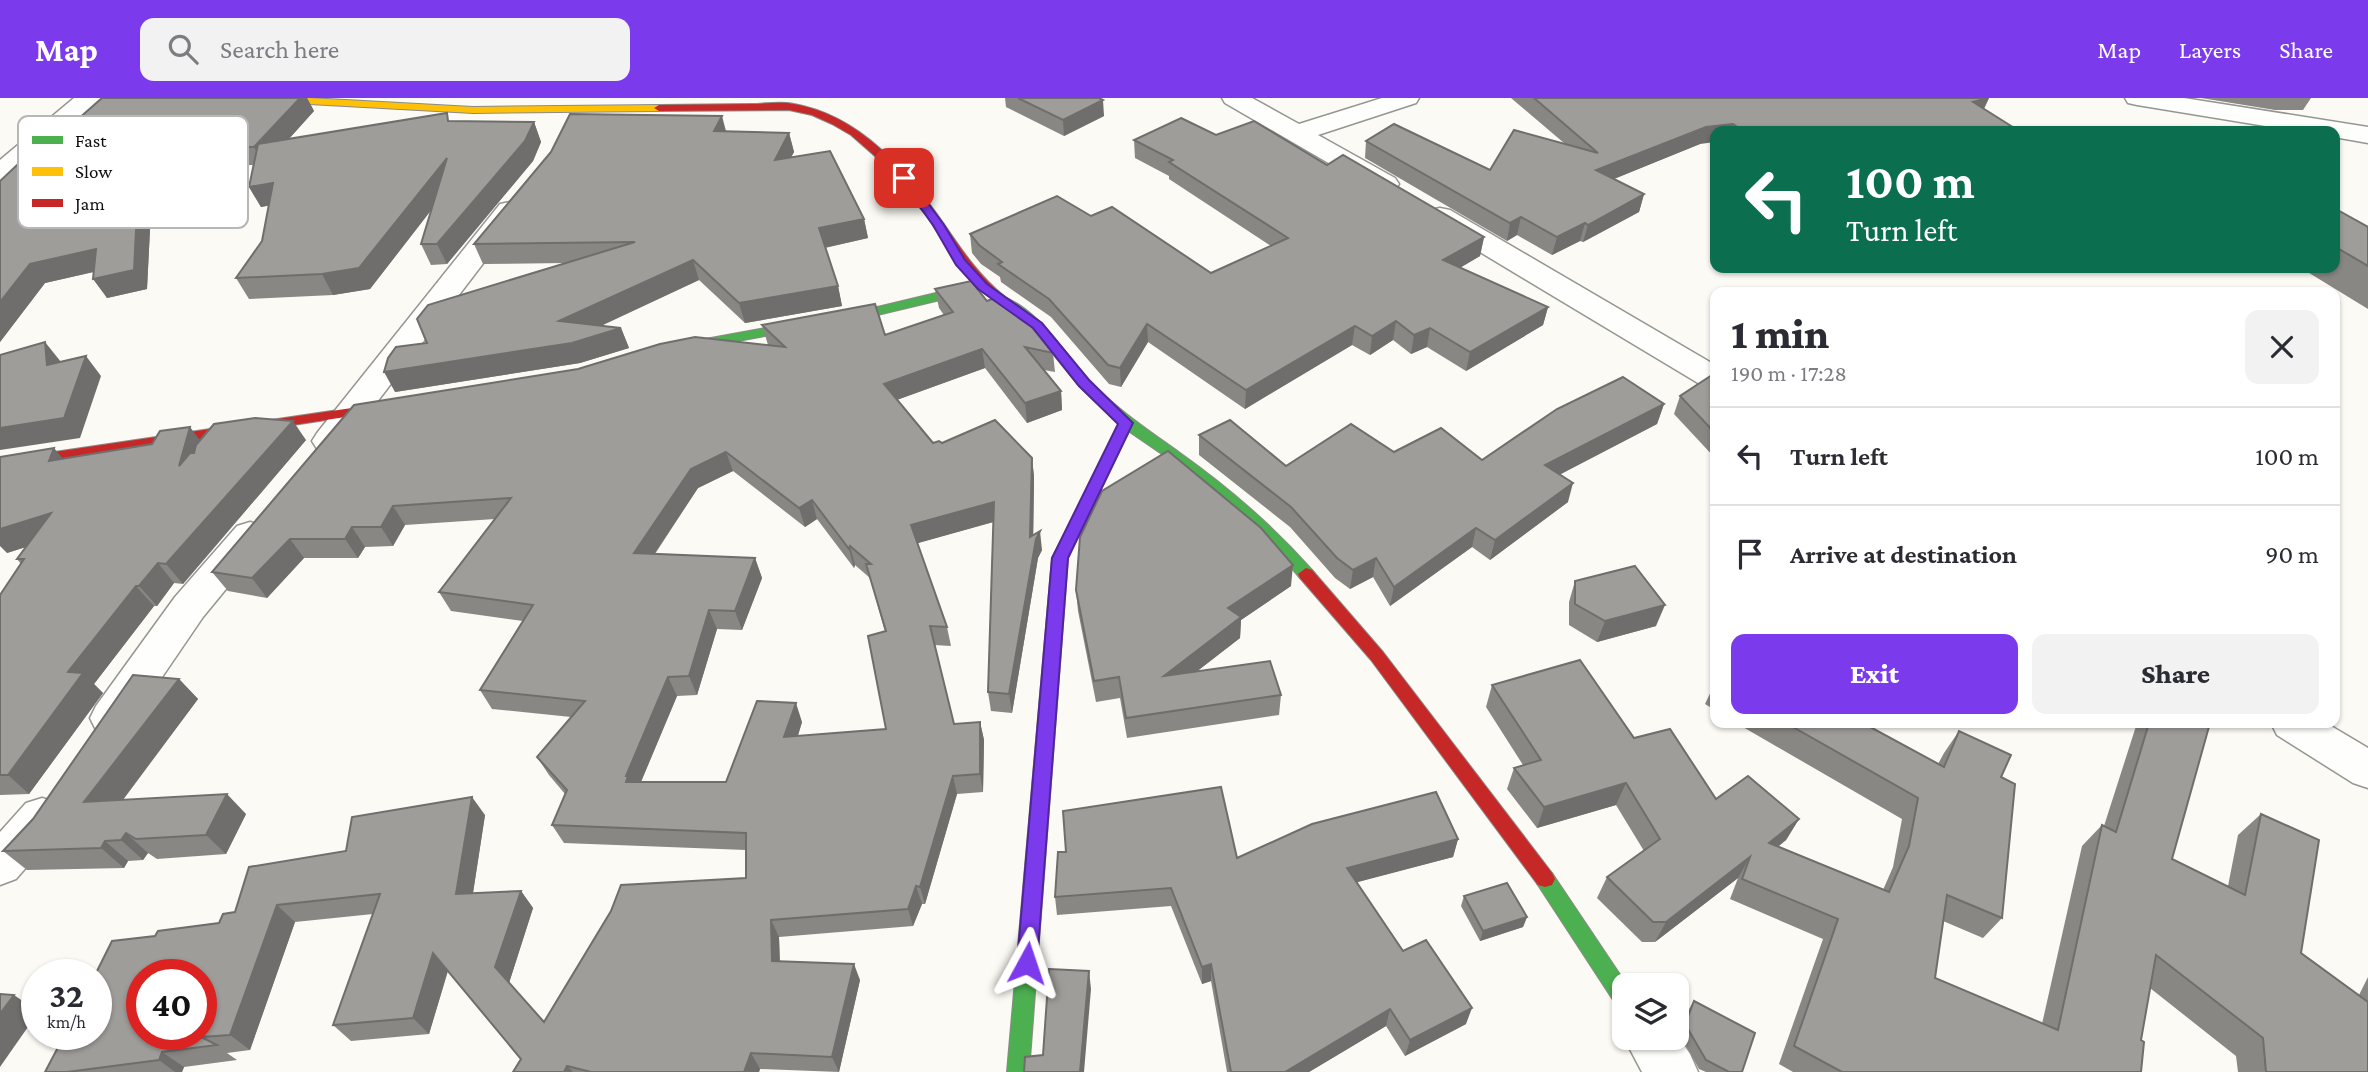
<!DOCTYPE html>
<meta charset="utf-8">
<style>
body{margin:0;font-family:"Crimson Pro",serif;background:#f2f2f3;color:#2b2b33;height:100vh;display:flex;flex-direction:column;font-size:26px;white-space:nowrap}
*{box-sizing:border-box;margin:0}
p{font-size:23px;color:#7c7c81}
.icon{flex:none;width:38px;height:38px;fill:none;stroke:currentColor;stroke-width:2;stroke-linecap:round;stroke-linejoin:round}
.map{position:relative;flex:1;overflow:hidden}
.panel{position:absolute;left:1710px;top:189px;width:630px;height:441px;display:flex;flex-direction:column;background:#fff;border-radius:14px;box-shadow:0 2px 5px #0004}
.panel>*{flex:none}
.top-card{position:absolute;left:1710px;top:28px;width:630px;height:147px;border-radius:14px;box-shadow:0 2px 5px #0004;background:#0b6e4f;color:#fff;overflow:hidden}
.fabs{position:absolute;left:1612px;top:875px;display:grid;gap:14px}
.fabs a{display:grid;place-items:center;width:77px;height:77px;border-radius:14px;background:#fff;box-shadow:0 2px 5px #0004;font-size:35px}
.speed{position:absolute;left:21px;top:861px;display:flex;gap:14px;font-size:35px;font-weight:700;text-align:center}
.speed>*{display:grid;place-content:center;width:91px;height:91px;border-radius:50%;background:#fff;box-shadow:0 2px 5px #0004;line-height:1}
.speed small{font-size:18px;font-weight:400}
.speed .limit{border:10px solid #d22;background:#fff;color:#111}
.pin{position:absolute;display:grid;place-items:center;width:60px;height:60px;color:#fff;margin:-30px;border-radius:14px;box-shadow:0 4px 10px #0006}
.me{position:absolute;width:77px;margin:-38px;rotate:5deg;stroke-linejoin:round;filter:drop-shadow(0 0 5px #0008)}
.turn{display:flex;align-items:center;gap:24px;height:147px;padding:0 21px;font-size:32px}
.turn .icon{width:91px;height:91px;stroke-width:2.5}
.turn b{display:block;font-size:49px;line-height:60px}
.round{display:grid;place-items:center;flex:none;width:74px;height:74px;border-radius:14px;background:#f2f2f3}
.overview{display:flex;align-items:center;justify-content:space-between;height:119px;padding:0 21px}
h1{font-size:42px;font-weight:800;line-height:52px}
.primary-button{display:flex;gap:14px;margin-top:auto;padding:14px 21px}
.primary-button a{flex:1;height:80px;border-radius:14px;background:#7c3aed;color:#fff;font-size:28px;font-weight:800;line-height:80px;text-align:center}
.primary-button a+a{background:#f2f2f3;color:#2b2b33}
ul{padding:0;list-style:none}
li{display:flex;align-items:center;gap:21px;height:98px;padding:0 21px;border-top:2px solid #e1e1e2}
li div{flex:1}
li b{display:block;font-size:26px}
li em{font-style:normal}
header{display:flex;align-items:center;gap:42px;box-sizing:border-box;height:98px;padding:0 35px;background:#7c3aed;color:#fff}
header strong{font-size:33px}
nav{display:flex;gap:38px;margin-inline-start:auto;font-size:24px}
.search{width:490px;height:63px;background:#f2f2f3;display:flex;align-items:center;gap:18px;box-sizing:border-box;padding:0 24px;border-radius:14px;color:#7c7c81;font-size:26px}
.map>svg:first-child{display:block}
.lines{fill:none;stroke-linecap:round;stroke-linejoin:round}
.street-casing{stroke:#959592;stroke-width:3}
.fast-casing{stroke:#8c8b89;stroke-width:2}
.slow-casing{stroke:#8c8b89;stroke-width:2}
.jam-casing{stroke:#8c8b89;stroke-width:2}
.street{fill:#fefefd;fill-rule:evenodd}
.fast{fill:#4caf50;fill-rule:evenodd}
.slow{fill:#ffc107;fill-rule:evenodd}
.jam{fill:#c62828;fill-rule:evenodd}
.wall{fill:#898784;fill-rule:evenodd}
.shaded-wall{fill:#6f6e6c}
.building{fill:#9f9d9a;stroke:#6f6e6c;stroke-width:2;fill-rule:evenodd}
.route{fill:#7c3aed;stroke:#51269a;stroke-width:2}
.key{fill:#fff;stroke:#b7b7b7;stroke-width:2}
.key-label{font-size:19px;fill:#0f0f0f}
</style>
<header>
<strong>Map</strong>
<div class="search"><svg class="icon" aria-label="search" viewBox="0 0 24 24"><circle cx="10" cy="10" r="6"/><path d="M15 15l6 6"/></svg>Search here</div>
<nav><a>Map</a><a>Layers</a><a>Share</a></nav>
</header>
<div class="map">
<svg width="2368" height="974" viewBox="0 0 2368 974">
<rect width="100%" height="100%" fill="#fbfaf4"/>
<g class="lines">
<defs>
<g id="street">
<path d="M74,0H101L10,82L0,84V62Z"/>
<path d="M1222,0H1252L1299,26L1382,0H1419L1416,5L1318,37L1395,80L1399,86L1395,92L1385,94L1375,92L1225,5Z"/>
<path d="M2125,0H2184L2368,29V45L2334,39V33H2296L2137,7L2128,5Z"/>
<path d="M510,104L520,106L524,112L341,351L329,354L317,351L312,343L317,335L500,106Z"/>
<path d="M1440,110L1450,112L1715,267V291L1703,288L1430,124L1426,118L1430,112Z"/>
<path d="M250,424L263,428L269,437L263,446L203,519L126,632L111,637L96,632L90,620L96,608L175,499L237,428Z"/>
<path d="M2271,625H2326L2368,650V690L2353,685L2277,637Z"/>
<path d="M42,700L58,705L64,719L58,733L16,781L0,787V734L26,705Z"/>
<path d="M1676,935L1690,956L1698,974H1642L1624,940H1676Z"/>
</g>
<g id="fast">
<path d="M982,184L986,185V191L869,219L667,256L660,252L667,248L869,211Z"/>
<path d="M1001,198C1038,210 1064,255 1089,282C1116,311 1148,332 1180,355C1228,389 1273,428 1312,472L1314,476L1312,480H1300L1270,444L1172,363L1121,328L1079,288L1033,231L997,205V199Z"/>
<path d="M1083,409L1090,414L1068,460L1029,974H1007L1052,460L1078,410Z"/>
<path d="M1545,773L1552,775L1627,887H1624V911L1617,908L1538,787L1535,781L1538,775Z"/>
</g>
<g id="slow">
<path d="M248,0H309L473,9L659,7L664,10L659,13L473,15L253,3Z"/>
<path d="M1126,321L1133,325L1090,414L1083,419L1078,418L1076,414L1119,325Z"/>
</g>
<g id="jam">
<path d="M751,6C765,6 780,3 794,6C861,18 907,73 944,126C963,154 979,178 1005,199V205H997L964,174L926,117L884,66L851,37L832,26L812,17L789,12L659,13L654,10L659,7Z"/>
<path d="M399,303L404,304L406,307L404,310L0,372V362Z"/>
<path d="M1306,470L1312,472L1383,554L1552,775L1555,781L1552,787L1545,789L1538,787L1371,562L1300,480L1298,476Z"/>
</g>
</defs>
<!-- street casing -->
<use href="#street" class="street-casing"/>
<!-- fast casing -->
<use href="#fast" class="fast-casing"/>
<!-- slow casing -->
<use href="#slow" class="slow-casing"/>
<!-- jam casing -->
<use href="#jam" class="jam-casing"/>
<!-- street -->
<use href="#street" class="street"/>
<!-- fast -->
<use href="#fast" class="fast"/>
<!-- slow -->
<use href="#slow" class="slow"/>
<!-- jam -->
<use href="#jam" class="jam"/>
</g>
<!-- wall -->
<g class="wall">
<path d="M300,0H307L314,13L289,41L450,23L534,24L541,44L533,63L447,166L431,167L421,146L432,111L370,191L333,197L249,201L236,180L262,143L269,107L261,109L249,89L254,67H188L151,112L147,191L107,200L94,174L45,185L0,244V83L44,51Z"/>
<path d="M1005,0H1099L1104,18L1064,38L1006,9Z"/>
<path d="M1511,0H1989L1984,11L2019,33H1715L1700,46L1613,81L1644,96L1639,114L1583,144L1580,143L1552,157L1517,137L1507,143L1365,60L1366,43L1490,72L1564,45Z"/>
<path d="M2201,0H2311L2303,12H2275Z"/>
<path d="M726,33L789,35L794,54L791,59L864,121L868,140L825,150L838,188L842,208L745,225L699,182L601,228L621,230L629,250L580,265L395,294L427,245L566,165L483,166L474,146Z"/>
<path d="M1216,37L1327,67L1484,139L1480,158L1460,170L1548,209L1543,227L1466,273L1427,249L1411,256L1393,242L1370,257L1352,247L1245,311L1148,244L1121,289L1109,286L1051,219L1001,184L1000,179L981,166L972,155L970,136L1091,118L1211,175L1271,148L1169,81V78L1135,60L1134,42Z"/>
<path d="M2334,110L2368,129V211L2301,170H2334Z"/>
<path d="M935,191L987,203L1053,255L1055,274L1044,272L1061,293L1062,312L1027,325L985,270L897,302L933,345H942L1032,360L1034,379L1033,437L1042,452L1038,460L1012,615L991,613L988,594L993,424L917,445L947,529L951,548L934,547L954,626L980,624L984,642L983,694L957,696L925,806H922L913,828L779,839L780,863L860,882L839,974L760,971L759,974H513L521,961L448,873L429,936L351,943L333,927L373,816L295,824L250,952L227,955L237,962L184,969L182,974H45L155,838L219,825L235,814L346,753L485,717L473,795L521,793L533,810L509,885L544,924L746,780V752L564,745L552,727L565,696L549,677L537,659L571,619L492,611L480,592L523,523L451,513L439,494L495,421L405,427L393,448L365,449L358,460H304L267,500L228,493L212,474L354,307L768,247L762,227L885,237L944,217L939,210ZM733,373L805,429L817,421L854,470L855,467L870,480L885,534L886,631L798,638L802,624L726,684H641L677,598L697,597L717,531L742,532L762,480L755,460L655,456L698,390Z"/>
<path d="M1715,275V360L1674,316L1680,298Z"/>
<path d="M1664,306L1657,326L1560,376L1568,404L1490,462L1472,449L1390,508L1373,479L1350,491L1335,480L1290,429L1199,357V337L1286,368L1394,354L1482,362Z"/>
<path d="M200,342H306L183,486L174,485L157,508H154L94,586L103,595L29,696L0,697V497L21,466L17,461L26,449L7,455L63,360Z"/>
<path d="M1575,483L1656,528L1597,544L1569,527V504Z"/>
<path d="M1291,488L1241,522L1240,540L1197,573L1281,597L1279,617L1127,640L1120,600L1096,604L1078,513L1076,492Z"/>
<path d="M179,581L198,601L123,702L246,716L226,756L157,761L148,755L143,762L128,763L124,770L27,772L3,753Z"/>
<path d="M1715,585V612L1705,606Z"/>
<path d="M1492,587L1634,640L1716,701L1799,721L1786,742L1779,748L1883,792L1893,769L1902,721L1736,625H1863L1938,666L1944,655L1959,633L2001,679L2002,820L1983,840L1943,823L1935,880L2042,926L2082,748L2102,727L2104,728L2137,625H2210L2172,761L2228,788L2238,737L2261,716L2301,855L2359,897L2368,879V974H2238L2236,958L2150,890L2141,942V974H1793L1779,966L1823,841L1730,801L1738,780L1655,844H1642L1597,800L1607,779L1644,753L1616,707L1537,730L1507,691L1514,670L1523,667L1486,609Z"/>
<path d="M1458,741L1453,759L1356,784L1403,853L1466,926L1405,958L1386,928L1309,974H1227L1211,883L1202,886L1171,808L1057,817L1055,799L1066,754L1237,760Z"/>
<path d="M1464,798L1527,819L1523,829L1480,843L1461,808Z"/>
<path d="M1694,903L1742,974H1706L1699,971L1679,935L1688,913Z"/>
</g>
<!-- shaded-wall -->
<g class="shaded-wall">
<path d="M300,0H307L314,13L265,67L254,49Z"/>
<path d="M1989,0L1981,16L1973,4Z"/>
<path d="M1103,2L1104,18L1064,38L1063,22Z"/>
<path d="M722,18L727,37L714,33Z"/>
<path d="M534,24L541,44L533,63L447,166L437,146Z"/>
<path d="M1733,26L1731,33H1715V44L1700,46L1592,90L1596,72L1706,29Z"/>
<path d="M789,35L794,54L780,81L775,62Z"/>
<path d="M176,49L188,67L151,112L147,191L107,200L93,181L138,93Z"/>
<path d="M447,60L456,80L370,191L333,197L322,176Z"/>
<path d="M273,85L285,105L261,109L249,89Z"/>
<path d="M1644,96L1639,114L1583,144L1588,127Z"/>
<path d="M1521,119L1517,137L1507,143L1510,125Z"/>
<path d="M864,121L868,140L823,150L819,130Z"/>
<path d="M1585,125L1580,143L1552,157L1557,139Z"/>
<path d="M1484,139L1480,158L1440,181L1443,162Z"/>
<path d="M96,151L110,170L45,185L0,244V204L30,166Z"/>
<path d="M693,162L699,182L568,243L559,223Z"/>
<path d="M838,188L842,208L745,225L739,205Z"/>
<path d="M1548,209L1543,227L1466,273L1470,254Z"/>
<path d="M1396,223L1393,242L1370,257L1372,238Z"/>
<path d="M1147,226L1148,244L1121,289L1120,270Z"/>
<path d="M1355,228L1352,247L1245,311L1246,292Z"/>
<path d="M621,230L629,250L580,265L395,294L384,274Z"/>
<path d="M1430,230L1427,249L1411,256L1414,237Z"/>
<path d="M45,244L61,264L47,267Z"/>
<path d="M982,251L985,270L888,305L884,286Z"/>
<path d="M86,258L101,278L80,340L0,352V330Z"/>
<path d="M1061,293L1062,312L1027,325L1025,305Z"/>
<path d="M1664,306L1657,326L1540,387L1545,367Z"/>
<path d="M293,323L306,342L183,486L166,466Z"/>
<path d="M190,329L205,349L179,368Z"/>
<path d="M54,350L70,369L49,363Z"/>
<path d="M726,354L733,373L698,390L642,474L634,455L691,371Z"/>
<path d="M1032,360L1034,379L1033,458L1030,439Z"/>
<path d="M1573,385L1568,404L1490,462L1495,442Z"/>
<path d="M812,402L817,421L805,429L799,410Z"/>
<path d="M994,404L997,423L915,446L911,427Z"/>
<path d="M393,408L405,427L393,448L381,429Z"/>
<path d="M51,415L69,435L7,455L0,448V431Z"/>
<path d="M352,429L365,449L358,460L345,441Z"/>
<path d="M1476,430L1472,449L1390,508L1394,489Z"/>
<path d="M1040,433L1042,452L1038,460L1012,615L1009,596L1036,441Z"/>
<path d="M290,441L304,460L267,500L252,480Z"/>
<path d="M850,448L855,467L854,470L849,451Z"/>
<path d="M755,460L762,480L742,532L735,513Z"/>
<path d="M1376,460L1373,479L1350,491L1353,472Z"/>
<path d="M158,465L174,485L157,508L139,488Z"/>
<path d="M1293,467L1291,488L1241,522L1240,540L1164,599V578L1228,510Z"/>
<path d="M136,488L154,508L94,586L103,595L29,696L8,677L68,574Z"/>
<path d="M1665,507L1656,528L1597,544L1605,523Z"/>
<path d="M709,512L717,531L697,597L689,578Z"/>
<path d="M668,579L677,598L637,693L626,684V678Z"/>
<path d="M179,581L198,601L106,724L84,704Z"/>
<path d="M796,605L802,624L791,658L784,639Z"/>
<path d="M980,624L984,642L983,694L980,676Z"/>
<path d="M953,678L957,696L925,806L920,789Z"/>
<path d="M1626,685L1616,707L1537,730L1544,709Z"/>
<path d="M227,696L246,716L226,756L206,737Z"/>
<path d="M472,699L485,717L470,814L456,796Z"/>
<path d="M1799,721L1786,742L1756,765L1769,745Z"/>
<path d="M126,735L148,755L143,762L121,742Z"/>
<path d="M1458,741L1453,759L1343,788L1347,770Z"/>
<path d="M105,743L128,763L124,770L101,750Z"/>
<path d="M1750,759L1738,780L1655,844L1666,824Z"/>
<path d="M916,788L922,806L913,828L908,811Z"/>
<path d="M521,793L533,810L509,885L495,869Z"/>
<path d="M277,807L295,824L250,952L230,937Z"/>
<path d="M1527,819L1523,829L1480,843L1483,833Z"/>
<path d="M771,822L779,839L780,879L772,863Z"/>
<path d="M433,855L448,872L429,936L413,920Z"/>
<path d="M854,866L860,882L839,974L832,959Z"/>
<path d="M1211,866V883L1202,886V869Z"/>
<path d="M1089,873L1091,891L1084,974H1080Z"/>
<path d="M14,897L37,913V916L0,969V916Z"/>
<path d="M1472,910L1466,926L1405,958L1410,942Z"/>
<path d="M1390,911L1386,928L1309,974H1285Z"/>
<path d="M162,954L184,969L182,974H175L159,962Z"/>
<path d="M751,955L760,971L759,974H744Z"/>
<path d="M567,968L573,974H564Z"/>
</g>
<!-- building -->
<g class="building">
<path d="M102,0H300L254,49H176L138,93L134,172L93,181L96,151L30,166L0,204V83L34,51H44Z"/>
<path d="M1018,0H1099L1103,2L1063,22Z"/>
<path d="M1534,0H1988L1973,4L2019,33H1743L1733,26L1706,29L1596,72L1644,96L1588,127L1585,125L1557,139L1521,119L1510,125L1366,43L1394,26L1490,72L1514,32L1598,55Z"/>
<path d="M447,15L448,23L534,24L525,43L437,146H421L447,60L359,170L322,176L236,180L262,143L273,85L249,89L258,46Z"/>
<path d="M570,16L722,18L714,33L789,35L775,62L830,53L864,121L819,130L838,188L739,205L693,162L559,223L621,230L572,245L384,274L388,260L396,249L427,245L417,221L428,207L635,144L474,146L551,54Z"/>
<path d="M1181,20L1216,37L1254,23L1327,67L1343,57L1484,139L1443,162L1548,209L1470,254L1430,230L1414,237L1396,223L1372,238L1355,228L1246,292L1147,226L1120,270L1108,267L1049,201L998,166L1002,164L979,147L970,136L1057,98L1091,118L1112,109L1211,175L1288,140L1169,64L1173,62L1134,42Z"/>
<path d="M2334,110L2368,129V168L2334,148Z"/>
<path d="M971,183L987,203L997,199L1023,218L1053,255L1025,249L1061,293L1025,305L982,251L884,286L933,345L939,343L942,345L995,322L1032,360L1030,439L1040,433L1036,441L1009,596L988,594L994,404L911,427L947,529L930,528L954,626L980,624V676L953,678L920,789L916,788L908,811L771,822L772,863L854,866L832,959L751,955L744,974H591L567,968L564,974H513L521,961L433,855L413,920L333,927L380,796L277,807L230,937L201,939L217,947L162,954L159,962L67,974H45L65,936H96V877H95L112,843L155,838L158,833L219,825L223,816L235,814L249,769L346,753L352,719L472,699L456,796L521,793L495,869L544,924L611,813L621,787L746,780V735L552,727L567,692L537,659L585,603L480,592L533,507L439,494L511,400L393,408L381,429H352L345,441H290L252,480L212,474L354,307L578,271L660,246L695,239L785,249L762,227L875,206L885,237L953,214L935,191ZM726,354L799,410L812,402L849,451L850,448L871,466H866L886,533L868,538L886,631L784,639L796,605L757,603L726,684H626L628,678H626L668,579L689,578L709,512L735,513L755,460L634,455L691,371ZM142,877H201V936H142Z"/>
<path d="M45,244L47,267L86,258L64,320L0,330V257Z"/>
<path d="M1715,275V335L1680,298Z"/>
<path d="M1623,279L1664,306L1545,367L1573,385L1495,442L1476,430L1394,489L1376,460L1353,472L1337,460L1291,409L1199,337L1230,322L1286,368L1351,326L1394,354L1441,330L1482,362L1557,311Z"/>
<path d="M255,320L293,323L166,466L158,465L139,488H136L68,574L83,575L8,677H0V497L24,461H17L51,415L0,431V359L54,350L49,363L152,346L160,333L190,329L179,368L190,355H194L196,347L214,326Z"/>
<path d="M1168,353L1261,430L1293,467L1228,510L1241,519L1164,578L1270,563L1281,597L1126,620L1119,579L1094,583L1076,492L1080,439L1102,393Z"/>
<path d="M1635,468L1665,507L1605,523L1575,506V483Z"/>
<path d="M1580,562L1634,640L1670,631L1716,701L1748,678L1799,721L1769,745L1889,794L1909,748L1918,700L1786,625H1863L1944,669L1959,633L2011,657L2001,679L2015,686L2002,820L1947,797L1935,880L2058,932L2102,727L2116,734L2149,625H2210L2172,761L2245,797L2261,716L2319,742L2301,855L2368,904V974H2266L2263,940L2156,857L2141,942L2144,944L2141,974H1842L1794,948L1838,821L1742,781L1750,759L1666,824H1653L1607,779L1660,741L1626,685L1544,709L1514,670L1541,662L1492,587Z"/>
<path d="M133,577L179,581L84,704L227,696L206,737L136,741L126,735L121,742L105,743L101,750L3,753L33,721Z"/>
<path d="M1221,689L1237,760L1312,726L1436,694L1458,741L1347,770L1403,853L1426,842L1472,910L1410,942L1390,911L1285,974H1231L1211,866L1202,869L1171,790L1055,799L1058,754H1066L1063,713Z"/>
<path d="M1507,785L1527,819L1483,833L1464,798Z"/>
<path d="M1049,871L1089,873L1080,974H1024L1025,959L1043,957Z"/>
<path d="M0,896L14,897L0,916Z"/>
<path d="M1694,903L1755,935L1742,974H1729L1706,962L1685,926Z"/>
</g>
<!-- route -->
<path class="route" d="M900,78H908L944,127L965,162L987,186L1042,225L1089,282L1133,325L1068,460L1037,865L1034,872L1027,875L1020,872L1017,865L1052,460L1118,326L1079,288L1033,230L978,191L956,167L933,127L899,80Z"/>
<!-- legend -->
<rect x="18" y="18" width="230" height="112" rx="10" class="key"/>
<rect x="32" y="38" width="31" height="8" fill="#4caf50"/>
<rect x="32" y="69" width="31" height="9" fill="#ffc107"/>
<rect x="32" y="101" width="31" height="8" fill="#c62828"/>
<g class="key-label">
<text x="75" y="49">Fast</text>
<text x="75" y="80">Slow</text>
<text x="75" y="112">Jam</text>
</g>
</svg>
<div class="fabs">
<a><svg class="icon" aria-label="layers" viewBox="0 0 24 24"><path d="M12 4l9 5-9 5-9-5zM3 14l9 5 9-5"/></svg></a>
</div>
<div class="speed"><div>32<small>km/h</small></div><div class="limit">40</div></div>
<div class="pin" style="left:904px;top:80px;background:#d93025"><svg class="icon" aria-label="arrive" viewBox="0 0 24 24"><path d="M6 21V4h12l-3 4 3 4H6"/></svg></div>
<svg class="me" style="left:1027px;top:865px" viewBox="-20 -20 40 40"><path d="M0-17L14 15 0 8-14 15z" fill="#7c3aed" stroke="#fff" stroke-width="4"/></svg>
<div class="top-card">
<div class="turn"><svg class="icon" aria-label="left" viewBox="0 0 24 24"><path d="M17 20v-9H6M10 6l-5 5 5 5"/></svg><div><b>100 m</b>Turn left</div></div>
</div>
<section class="panel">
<div class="overview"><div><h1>1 min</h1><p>190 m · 17:28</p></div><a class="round"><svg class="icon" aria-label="close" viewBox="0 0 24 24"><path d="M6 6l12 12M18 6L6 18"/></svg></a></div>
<ul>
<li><svg class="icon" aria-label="left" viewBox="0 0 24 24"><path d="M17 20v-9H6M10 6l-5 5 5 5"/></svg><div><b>Turn left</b></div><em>100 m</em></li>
<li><svg class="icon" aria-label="arrive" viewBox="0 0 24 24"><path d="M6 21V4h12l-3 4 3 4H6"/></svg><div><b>Arrive at destination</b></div><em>90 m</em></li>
</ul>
<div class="primary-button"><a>Exit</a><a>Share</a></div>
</section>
</div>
